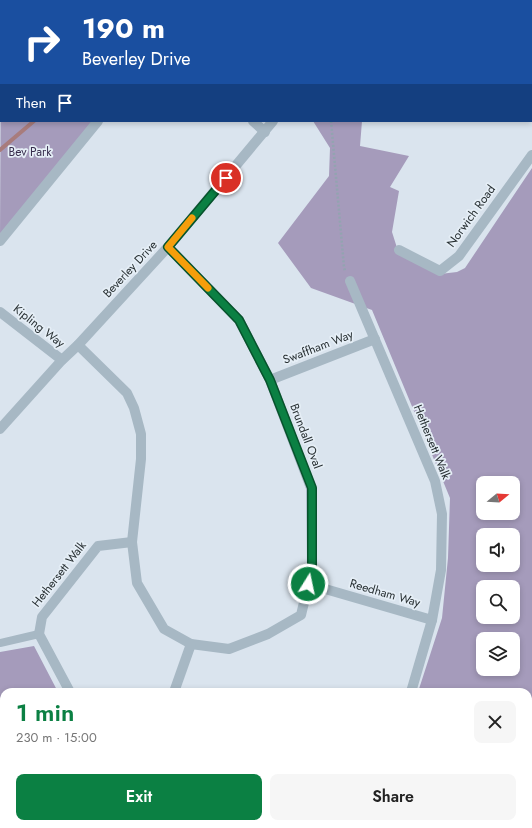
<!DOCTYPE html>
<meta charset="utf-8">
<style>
body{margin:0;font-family:Jost,sans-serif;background:#f6f6f6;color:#222;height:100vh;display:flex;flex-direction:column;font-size:15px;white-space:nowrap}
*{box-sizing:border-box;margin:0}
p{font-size:13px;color:#767676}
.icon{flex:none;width:22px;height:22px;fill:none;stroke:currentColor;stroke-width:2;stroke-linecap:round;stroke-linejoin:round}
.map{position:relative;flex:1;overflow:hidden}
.side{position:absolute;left:0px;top:688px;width:532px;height:140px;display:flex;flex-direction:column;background:#fff;border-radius:12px 12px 0 0;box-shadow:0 2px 6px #0003}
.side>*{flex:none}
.guide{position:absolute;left:0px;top:0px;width:532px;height:122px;box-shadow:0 2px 6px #0003;background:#1a4fa0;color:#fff;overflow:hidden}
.needle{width:26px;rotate:72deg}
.tools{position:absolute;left:476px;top:476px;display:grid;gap:8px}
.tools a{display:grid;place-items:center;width:44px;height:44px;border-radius:8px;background:#fff;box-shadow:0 2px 6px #0003;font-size:20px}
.pin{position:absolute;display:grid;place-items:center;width:34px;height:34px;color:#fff;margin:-17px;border:2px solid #fff;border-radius:50%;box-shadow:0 1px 4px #0007}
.me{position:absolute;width:44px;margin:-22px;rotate:10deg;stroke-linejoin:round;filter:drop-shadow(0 0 3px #0008)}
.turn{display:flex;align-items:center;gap:14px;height:84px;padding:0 16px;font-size:18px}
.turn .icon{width:52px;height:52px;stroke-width:2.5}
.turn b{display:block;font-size:28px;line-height:34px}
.then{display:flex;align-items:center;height:38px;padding:0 16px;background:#0003;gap:8px;font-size:15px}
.round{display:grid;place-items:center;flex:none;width:42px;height:42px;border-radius:8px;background:#f6f6f6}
.overview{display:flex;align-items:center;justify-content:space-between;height:68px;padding:0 16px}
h1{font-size:24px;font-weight:600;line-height:30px;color:#0b8043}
.action{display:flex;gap:8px;margin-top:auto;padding:8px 16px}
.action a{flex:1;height:46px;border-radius:8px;background:#0b8043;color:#fff;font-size:16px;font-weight:600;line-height:46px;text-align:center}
.action a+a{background:#f6f6f6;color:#222}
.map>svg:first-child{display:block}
.green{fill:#a59bbb;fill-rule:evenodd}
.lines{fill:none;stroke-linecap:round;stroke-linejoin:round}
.stream{stroke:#a87c7c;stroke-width:4}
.path{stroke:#92a4b0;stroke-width:2.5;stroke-dasharray:2 2;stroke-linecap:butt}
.service{stroke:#a7b8c4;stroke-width:8}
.minor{stroke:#a7b8c4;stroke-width:10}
.tertiary{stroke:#a7b8c4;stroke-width:10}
.route-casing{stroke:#07532c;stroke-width:10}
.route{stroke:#0b8043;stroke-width:7}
.slow{stroke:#f59e0b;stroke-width:7}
.labels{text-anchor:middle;stroke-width:3.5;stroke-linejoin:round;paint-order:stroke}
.park-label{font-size:12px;fill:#382d4d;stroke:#e5eef6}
.street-label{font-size:12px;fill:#272f32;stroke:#e5eef6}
</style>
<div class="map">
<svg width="532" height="828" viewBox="0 0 532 828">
<rect width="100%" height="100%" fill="#dae4ee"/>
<!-- green -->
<g class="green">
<path d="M38,0H190L37,1Z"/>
<path d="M1,41V121H93L0,236Z"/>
<path d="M313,121H362L360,146L409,156L390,187L399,191L392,232L398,251L440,274L457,272L465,268L532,168V828H334L333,826L336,824H528V692H418L442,618L448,558L450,498L372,310L311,288L278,243L329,176L330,148ZM483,483H513V513H483ZM483,535H513V565H483ZM483,587H513V617H483ZM483,639H513V669H483Z"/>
<path d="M34,646L58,692H4V824H260L275,828H0V652Z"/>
</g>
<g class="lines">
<!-- stream -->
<g class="stream">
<path d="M114,1V0"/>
<path d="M0,150L34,121"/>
</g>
<!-- path -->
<g class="path">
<path d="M75,1L76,0"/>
<path d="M0,88H1"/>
<path d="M0,103L1,102"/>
<path d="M331,121L344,267L345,271"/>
</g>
<!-- service -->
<path class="service" d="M0,643L39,634"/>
<!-- minor -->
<g class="minor">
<path d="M409,0L410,1"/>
<path d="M26,1L27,0"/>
<path d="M196,1V0"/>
<path d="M512,1L514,0"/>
<path d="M0,33L1,32"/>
<path d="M531,38L532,40"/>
<path d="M253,121L265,132"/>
<path d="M0,241L98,121"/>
<path d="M399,250L440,271L459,256L532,155"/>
<path d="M350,281L435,481L442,514L441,570L432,620L411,692"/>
<path d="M0,312L62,360"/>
<path d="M78,345L127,393L134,408L141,434V459L132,542L137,583L164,629L191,644L229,649L268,634L301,615L312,569L311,488L270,380L239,320L168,247"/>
<path d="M270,380L375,339"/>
<path d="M308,584L432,620"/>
<path d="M70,692L39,634L42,617L98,546L132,542"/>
<path d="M174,692L191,644"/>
</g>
<!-- tertiary -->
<g class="tertiary">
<path d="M355,1V0"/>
<path d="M0,429L62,360L78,345L168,247L273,121"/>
</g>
</g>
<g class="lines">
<defs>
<path id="route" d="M226,178L168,247L239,320L270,380L312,488V569L308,584"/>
</defs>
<!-- route casing -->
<use href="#route" class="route-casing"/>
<!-- route -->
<use href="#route" class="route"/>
<!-- slow -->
<path class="slow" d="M192,218L168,247L208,288"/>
</g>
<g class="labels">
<!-- park labels -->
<g class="park-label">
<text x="30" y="156">Bev Park</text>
</g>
<!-- street labels -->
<g class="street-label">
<text transform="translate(471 216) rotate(-54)" y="4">Norwich Road</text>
<text transform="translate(130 269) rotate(-47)" y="4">Beverley Drive</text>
<text transform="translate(39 326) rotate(38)" y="4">Kipling Way</text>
<text transform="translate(318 347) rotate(-21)" y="4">Swaffham Way</text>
<text transform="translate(306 436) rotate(69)" y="4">Brundall Oval</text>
<text transform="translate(432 442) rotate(68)" y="4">Hethersett Walk</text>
<text transform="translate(59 574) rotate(-52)" y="4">Hethersett Walk</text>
<text transform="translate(385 593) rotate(16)" y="4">Reedham Way</text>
</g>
</g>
</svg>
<div class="tools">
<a><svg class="needle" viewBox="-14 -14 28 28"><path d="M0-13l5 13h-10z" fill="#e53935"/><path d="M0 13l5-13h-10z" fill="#767676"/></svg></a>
<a><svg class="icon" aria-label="sound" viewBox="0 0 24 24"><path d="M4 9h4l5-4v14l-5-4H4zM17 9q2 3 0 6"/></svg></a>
<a><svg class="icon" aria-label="search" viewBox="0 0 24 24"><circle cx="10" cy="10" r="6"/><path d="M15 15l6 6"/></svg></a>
<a><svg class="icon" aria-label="layers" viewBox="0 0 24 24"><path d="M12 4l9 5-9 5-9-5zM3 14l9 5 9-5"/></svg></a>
</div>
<div class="pin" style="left:226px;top:178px;background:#d93025"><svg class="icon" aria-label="arrive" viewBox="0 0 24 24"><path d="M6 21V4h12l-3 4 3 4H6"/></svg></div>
<svg class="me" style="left:308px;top:584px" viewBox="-20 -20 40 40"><circle r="17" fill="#0b8043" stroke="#fff" stroke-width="3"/><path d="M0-11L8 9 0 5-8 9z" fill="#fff"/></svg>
<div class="guide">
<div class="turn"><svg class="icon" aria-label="right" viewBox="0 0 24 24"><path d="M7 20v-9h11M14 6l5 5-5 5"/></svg><div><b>190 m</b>Beverley Drive</div></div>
<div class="then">Then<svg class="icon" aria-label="arrive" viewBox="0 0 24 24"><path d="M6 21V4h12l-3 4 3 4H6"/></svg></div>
</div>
<section class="side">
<div class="overview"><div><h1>1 min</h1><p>230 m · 15:00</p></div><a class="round"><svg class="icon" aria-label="close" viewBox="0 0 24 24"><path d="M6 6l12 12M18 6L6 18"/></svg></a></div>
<div class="action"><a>Exit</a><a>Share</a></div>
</section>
</div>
